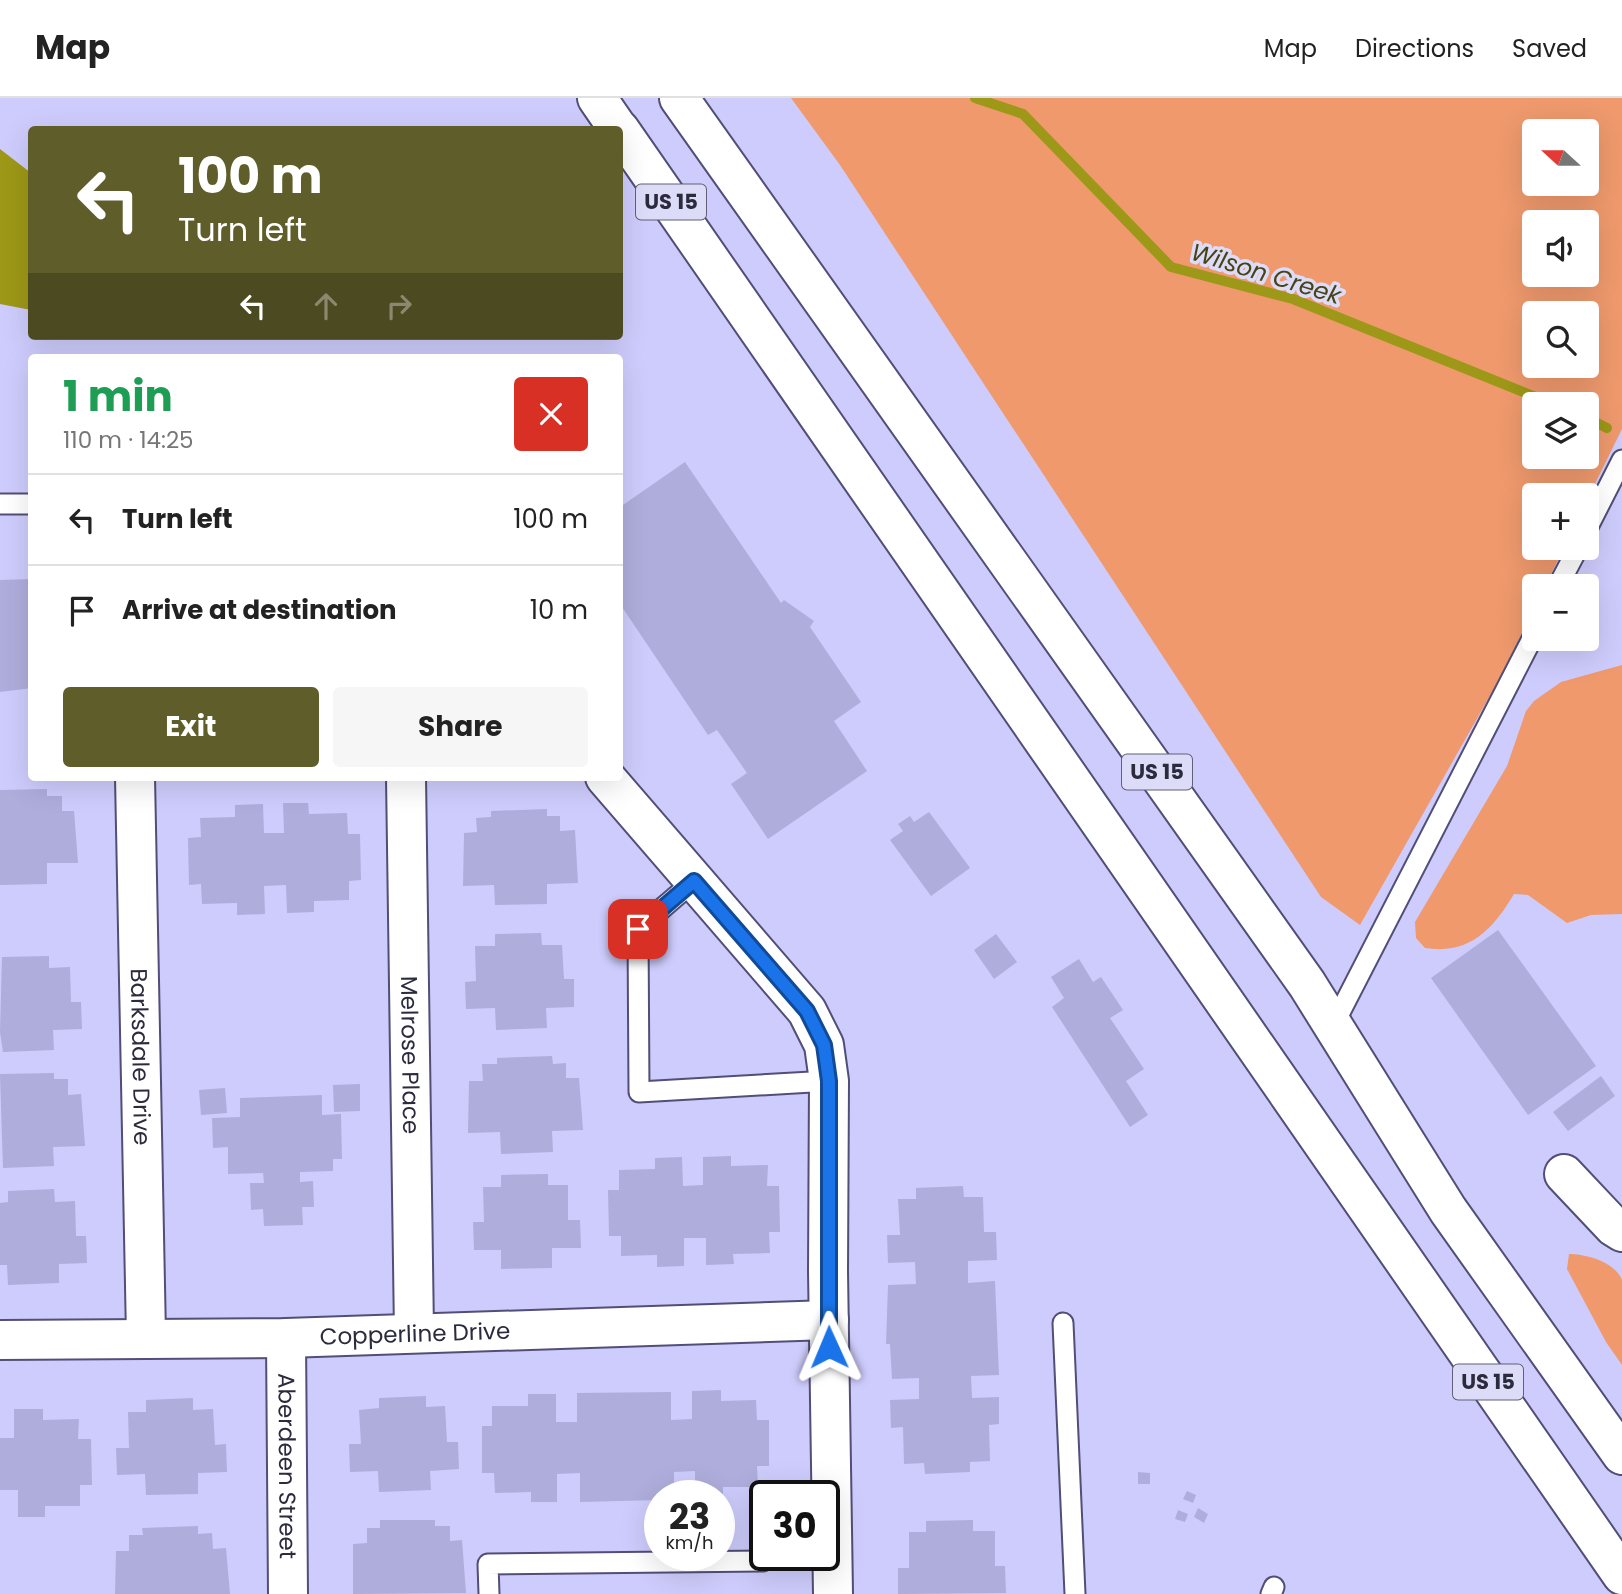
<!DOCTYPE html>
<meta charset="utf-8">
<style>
body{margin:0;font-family:Poppins,sans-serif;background:#f6f6f6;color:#222;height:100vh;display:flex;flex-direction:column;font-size:26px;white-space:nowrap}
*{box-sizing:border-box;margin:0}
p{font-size:23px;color:#767676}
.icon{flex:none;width:38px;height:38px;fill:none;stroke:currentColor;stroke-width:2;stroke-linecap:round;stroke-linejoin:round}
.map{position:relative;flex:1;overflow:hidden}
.side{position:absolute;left:28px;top:256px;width:595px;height:427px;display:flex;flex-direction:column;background:#fff;border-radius:7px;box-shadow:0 7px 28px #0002}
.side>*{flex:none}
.top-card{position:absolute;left:28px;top:28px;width:595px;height:214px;border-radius:7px;box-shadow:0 7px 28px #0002;background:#5f5d2a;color:#fff;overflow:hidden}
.needle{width:46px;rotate:291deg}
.buttons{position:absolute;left:1522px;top:21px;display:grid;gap:14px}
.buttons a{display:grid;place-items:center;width:77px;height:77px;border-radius:7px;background:#fff;box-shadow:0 7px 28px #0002;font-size:35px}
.speed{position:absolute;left:644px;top:1382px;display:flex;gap:14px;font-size:35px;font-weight:700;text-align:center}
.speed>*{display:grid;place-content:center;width:91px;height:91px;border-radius:50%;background:#fff;box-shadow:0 7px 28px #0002;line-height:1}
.speed small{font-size:18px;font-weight:400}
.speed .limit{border:4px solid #111;border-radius:10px;background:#fff;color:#111}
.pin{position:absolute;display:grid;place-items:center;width:60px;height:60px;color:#fff;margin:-30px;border-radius:14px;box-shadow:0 4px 10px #0006}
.me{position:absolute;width:77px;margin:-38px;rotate:359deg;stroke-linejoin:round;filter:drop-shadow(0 0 5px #0008)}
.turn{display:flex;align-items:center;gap:24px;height:147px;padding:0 35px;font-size:32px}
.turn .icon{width:91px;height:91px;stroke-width:2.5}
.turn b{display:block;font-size:49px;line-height:60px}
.lanes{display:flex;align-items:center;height:66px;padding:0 35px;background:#0003;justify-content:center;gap:35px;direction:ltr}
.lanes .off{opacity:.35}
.round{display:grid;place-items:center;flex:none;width:74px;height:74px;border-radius:7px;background:#f6f6f6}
.overview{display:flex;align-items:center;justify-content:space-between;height:119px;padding:0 35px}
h1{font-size:42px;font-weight:700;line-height:52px;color:#1e9e55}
.primary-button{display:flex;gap:14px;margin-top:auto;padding:14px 35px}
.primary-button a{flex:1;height:80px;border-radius:7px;background:#5f5d2a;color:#fff;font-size:28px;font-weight:700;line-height:80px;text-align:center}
.primary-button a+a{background:#f6f6f6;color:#222}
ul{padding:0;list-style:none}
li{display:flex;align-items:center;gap:21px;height:91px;padding:0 35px;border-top:2px solid #e0e0e0}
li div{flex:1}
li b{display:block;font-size:26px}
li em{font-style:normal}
header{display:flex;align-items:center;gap:42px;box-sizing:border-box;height:98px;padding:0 35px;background:#fff;border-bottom:2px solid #e0e0e0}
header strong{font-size:33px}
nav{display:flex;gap:38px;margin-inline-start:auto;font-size:24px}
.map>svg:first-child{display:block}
.green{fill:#ef996d;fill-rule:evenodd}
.water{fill:#9d9817}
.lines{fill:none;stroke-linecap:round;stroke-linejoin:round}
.stream{stroke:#9d9817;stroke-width:10}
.building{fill:#afaddb}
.lane-casing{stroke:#514e77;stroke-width:23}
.street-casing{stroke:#514e77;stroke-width:42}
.highway-casing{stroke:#514e77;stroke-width:42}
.lane{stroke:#fff;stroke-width:19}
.street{stroke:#fff;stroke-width:38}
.highway{stroke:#fff;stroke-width:38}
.route-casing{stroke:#114b97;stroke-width:18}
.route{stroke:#1a73e8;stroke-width:12}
.labels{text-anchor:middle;stroke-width:7;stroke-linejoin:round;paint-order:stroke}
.shield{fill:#dcdbf8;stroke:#616075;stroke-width:2}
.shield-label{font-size:21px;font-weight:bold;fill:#2c2b3d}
.street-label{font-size:23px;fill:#2c2b3d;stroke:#dcdbf8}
.water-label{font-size:24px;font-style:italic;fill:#464415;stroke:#dcdbf8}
</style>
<header>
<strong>Map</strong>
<nav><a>Map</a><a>Directions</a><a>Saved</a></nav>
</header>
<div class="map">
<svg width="1622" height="1496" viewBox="0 0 1622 1496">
<rect width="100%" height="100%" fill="#ceccfc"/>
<!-- green -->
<g class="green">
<path d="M791,0H1622V331L1587,402V397H1535V450H1564L1545,488H1535V509L1500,580L1360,827L1321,799L840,67ZM1535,33H1587V86H1535ZM1535,124H1587V177H1535ZM1535,215H1587V268H1535ZM1535,306H1587V359H1535Z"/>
<path d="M1622,567V816L1591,817L1567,825L1528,797L1514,796C1493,831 1470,857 1425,850L1416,840L1415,824L1507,668L1526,613L1534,603L1561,584Z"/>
<path d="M1569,1156C1586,1156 1615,1164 1622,1182C1622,1195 1622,1249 1622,1267L1606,1244L1567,1171Z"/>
</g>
<!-- water -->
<path class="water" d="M0,51L31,75V212L0,206Z"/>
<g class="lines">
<!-- stream -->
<g class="stream">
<path d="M975,0L1023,16L1171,169L1293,201L1553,306"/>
<path d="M1587,320L1607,330"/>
</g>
</g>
<!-- building -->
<g class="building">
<path d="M685,364L781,505L784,502L814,523L810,529L861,604L834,623L867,673L768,741L731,686L747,675L717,632L708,637L620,506V409Z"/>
<path d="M32,481V590L0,594V482Z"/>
<path d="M47,691V698H62V713H74L78,765H47V786L0,787V692Z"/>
<path d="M283,705H308L309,716L347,715L348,736H360L361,782L349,783V802L314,803V814L287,815L286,787L264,788L265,816L237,817V805L202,806L201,786L189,787L188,740L201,739L200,720L235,719V707L263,706L264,735H284Z"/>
<path d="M547,711V718H560V733L575,732L578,785L547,786V806L495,807L494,787L463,788L464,735L477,734L476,720L491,719V713Z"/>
<path d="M929,714L970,770L931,798L890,742L903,733L898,726L910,718L914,724Z"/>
<path d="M1498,832L1596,968L1528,1017L1431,880Z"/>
<path d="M541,835L542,847H562L564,881H574V909L546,910L547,930L496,932L495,910L466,911L465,884L476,883L475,848H495V836Z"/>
<path d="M996,836L1017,864L994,881L974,852Z"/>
<path d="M49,858V870L70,869L71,904H81L82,931L53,932L54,952L3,954L0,934L2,859Z"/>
<path d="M1079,861L1093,884L1101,879L1123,912L1110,920L1144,971L1126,983L1148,1017L1130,1029L1052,909L1064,900L1051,879Z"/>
<path d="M552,958L553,966L566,965V980H579L583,1032L552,1033L553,1054L501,1056L500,1034L468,1035L469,983H483L482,966H497V960Z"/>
<path d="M54,975V981H68V997L81,996L85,1048L53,1049L54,1068L3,1070L0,976Z"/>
<path d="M1601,978L1615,998L1568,1033L1553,1014Z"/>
<path d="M360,986V1013L334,1014L333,987Z"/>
<path d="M225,990L227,1015L201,1017L199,992Z"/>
<path d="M322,997V1017L341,1016L342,1061H333V1073L300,1074V1084L313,1083L314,1109H302L303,1127L264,1128L263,1111L251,1112L250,1085H264L263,1075L228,1076V1049L213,1050L212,1020L240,1019V1000Z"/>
<path d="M731,1058V1068L768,1067L767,1088H779L780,1134H769L770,1155L733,1156L734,1166L706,1167V1140H684V1168L657,1169V1157L621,1158V1138H609L608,1092H619V1072L655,1071V1060L682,1059L683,1088L703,1087V1059Z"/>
<path d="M548,1076V1087H568V1122H580L581,1150H552V1170L501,1171V1152H474L473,1124H484L483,1089H501V1077Z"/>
<path d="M963,1088L964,1099H983L984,1134H996L997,1162L968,1163V1185L995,1183L999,1277L971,1278L972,1300L999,1299V1326L989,1327L990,1363L970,1364V1374L925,1376L924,1365L904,1366L903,1329L891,1330L890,1302L919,1301V1280L892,1281L890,1246H886L888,1187L916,1186L915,1164L888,1165L887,1137H900L898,1101H916V1090Z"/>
<path d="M54,1091L55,1104L75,1103L76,1138H86L87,1165L59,1166V1185L8,1187L7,1167H0V1105L8,1104V1093Z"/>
<path d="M721,1292V1303L756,1302L757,1322H769V1368H757L758,1389H723V1401L695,1398V1373L674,1374V1398H660V1402L580,1404V1375L557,1376V1404H531V1394L495,1395L494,1375H482V1328H492V1308H528V1296H556V1324H577V1295L671,1294V1322L692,1321V1293Z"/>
<path d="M426,1298V1309L445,1308L447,1344H458L459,1371L430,1373L431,1392L379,1394L378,1373L350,1374L349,1346H361L359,1312L379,1310V1300Z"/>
<path d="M193,1300V1312L213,1311L215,1347L226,1346L227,1374L198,1375V1396L146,1397L145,1376L117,1377L116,1350H129L128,1314H146V1302Z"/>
<path d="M14,1311H43V1322L79,1321L78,1341H91L92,1387H80V1408H45V1419H18V1392H0V1340H14Z"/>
<path d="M1138,1374L1150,1375V1386H1138Z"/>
<path d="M1187,1393L1196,1397L1193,1405L1183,1401Z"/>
<path d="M1198,1410L1208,1416L1204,1425L1194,1419Z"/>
<path d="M1178,1412L1188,1416L1185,1424L1175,1421Z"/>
<path d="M380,1422H435V1428H450V1443L462,1442L466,1495L353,1496V1446L367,1445V1430H380Z"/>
<path d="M973,1422V1433H995V1468H1005L1006,1495L898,1496V1470H909V1434H926V1423Z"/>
<path d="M198,1428V1436L212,1435L213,1451L226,1450L230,1496H115L116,1453H129V1437H143L142,1430Z"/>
</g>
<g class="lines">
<defs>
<g id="lane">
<path d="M0,406H32"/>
<path d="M1587,431L1622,362"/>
<path d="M1558,488L1578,450"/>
<path d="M694,783L638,831L639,994L829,983"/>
<path d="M1334,926L1535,535"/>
<path d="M1063,1225L1075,1496"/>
<path d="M489,1496L488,1466L763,1463"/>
<path d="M1271,1496L1274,1489"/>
</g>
<g id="street">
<path id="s1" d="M135,679L146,1238"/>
<path id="s2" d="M406,679L414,1234"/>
<path d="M605,679L807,913L824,947L829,983L828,1173L833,1496"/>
<path d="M1564,1076L1614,1129L1622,1134"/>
<path id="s3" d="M286,1240L288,1496"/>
<path id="s4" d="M0,1242L286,1240L829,1222"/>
</g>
<g id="highway">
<path d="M597,0L619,32"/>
<path d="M679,0L1307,886L1448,1112L1622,1357"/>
<path d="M620,32L1622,1477"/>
</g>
</defs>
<!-- lane casing -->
<use href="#lane" class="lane-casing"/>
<!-- street casing -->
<use href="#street" class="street-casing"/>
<!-- highway casing -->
<use href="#highway" class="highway-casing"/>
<!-- lane -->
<use href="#lane" class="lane"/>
<!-- street -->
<use href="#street" class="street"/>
<!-- highway -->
<use href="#highway" class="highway"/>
</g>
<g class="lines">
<defs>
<path id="route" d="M638,831L694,783L807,913L824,947L829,983V1249"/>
</defs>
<!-- route casing -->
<use href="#route" class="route-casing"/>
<!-- route -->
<use href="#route" class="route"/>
</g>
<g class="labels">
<!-- shield labels -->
<g class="shield">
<rect x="636" y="86.5" width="70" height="35" rx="5"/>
<rect x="1122" y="656.5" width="70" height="35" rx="5"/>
<rect x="1453" y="1266.5" width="70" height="35" rx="5"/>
</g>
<g class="shield-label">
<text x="671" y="111">US 15</text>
<text x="1157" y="681">US 15</text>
<text x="1488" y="1291">US 15</text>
</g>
<!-- street labels -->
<g class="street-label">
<text dy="8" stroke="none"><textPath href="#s2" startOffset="278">Melrose Place</textPath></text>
<text dy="8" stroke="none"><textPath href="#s1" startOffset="280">Barksdale Drive</textPath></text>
<text dy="8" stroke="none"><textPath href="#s4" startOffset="415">Copperline Drive</textPath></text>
<text dy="8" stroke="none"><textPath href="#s3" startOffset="128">Aberdeen Street</textPath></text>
</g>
<!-- water labels -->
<g class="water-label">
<text transform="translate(1266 176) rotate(17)" y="8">Wilson Creek</text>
</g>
</g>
</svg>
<div class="buttons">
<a><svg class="needle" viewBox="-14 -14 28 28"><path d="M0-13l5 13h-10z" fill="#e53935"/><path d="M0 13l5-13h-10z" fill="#767676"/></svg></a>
<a><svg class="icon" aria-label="sound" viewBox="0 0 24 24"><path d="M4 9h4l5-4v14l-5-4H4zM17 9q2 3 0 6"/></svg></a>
<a><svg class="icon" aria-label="search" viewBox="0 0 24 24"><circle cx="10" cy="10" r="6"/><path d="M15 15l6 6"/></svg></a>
<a><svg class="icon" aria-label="layers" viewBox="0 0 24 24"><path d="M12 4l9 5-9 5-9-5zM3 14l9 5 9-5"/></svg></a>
<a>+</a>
<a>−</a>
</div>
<div class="speed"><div>23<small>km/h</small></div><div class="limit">30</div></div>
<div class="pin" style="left:638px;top:831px;background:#d93025"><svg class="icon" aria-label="arrive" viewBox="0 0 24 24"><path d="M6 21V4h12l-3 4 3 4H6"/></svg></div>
<svg class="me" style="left:829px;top:1249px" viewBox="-20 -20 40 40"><path d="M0-17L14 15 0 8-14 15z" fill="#1a73e8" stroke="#fff" stroke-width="4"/></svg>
<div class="top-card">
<div class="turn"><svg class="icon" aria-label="left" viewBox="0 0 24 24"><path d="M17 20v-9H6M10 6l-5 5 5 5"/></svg><div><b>100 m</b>Turn left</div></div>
<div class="lanes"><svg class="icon" aria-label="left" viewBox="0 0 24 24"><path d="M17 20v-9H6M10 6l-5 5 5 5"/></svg><svg class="icon off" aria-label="ahead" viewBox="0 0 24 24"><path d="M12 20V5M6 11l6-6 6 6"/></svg><svg class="icon off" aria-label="right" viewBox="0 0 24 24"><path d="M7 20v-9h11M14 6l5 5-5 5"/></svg></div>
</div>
<section class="side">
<div class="overview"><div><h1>1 min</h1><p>110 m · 14:25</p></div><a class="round" style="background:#d93025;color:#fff"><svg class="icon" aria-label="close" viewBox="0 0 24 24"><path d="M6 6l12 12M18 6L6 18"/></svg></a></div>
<ul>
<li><svg class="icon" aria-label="left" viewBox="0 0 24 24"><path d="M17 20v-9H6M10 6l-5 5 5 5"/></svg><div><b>Turn left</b></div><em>100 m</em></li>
<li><svg class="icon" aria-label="arrive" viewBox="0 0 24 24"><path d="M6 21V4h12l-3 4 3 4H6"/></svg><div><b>Arrive at destination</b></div><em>10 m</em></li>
</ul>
<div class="primary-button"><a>Exit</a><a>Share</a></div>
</section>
</div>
